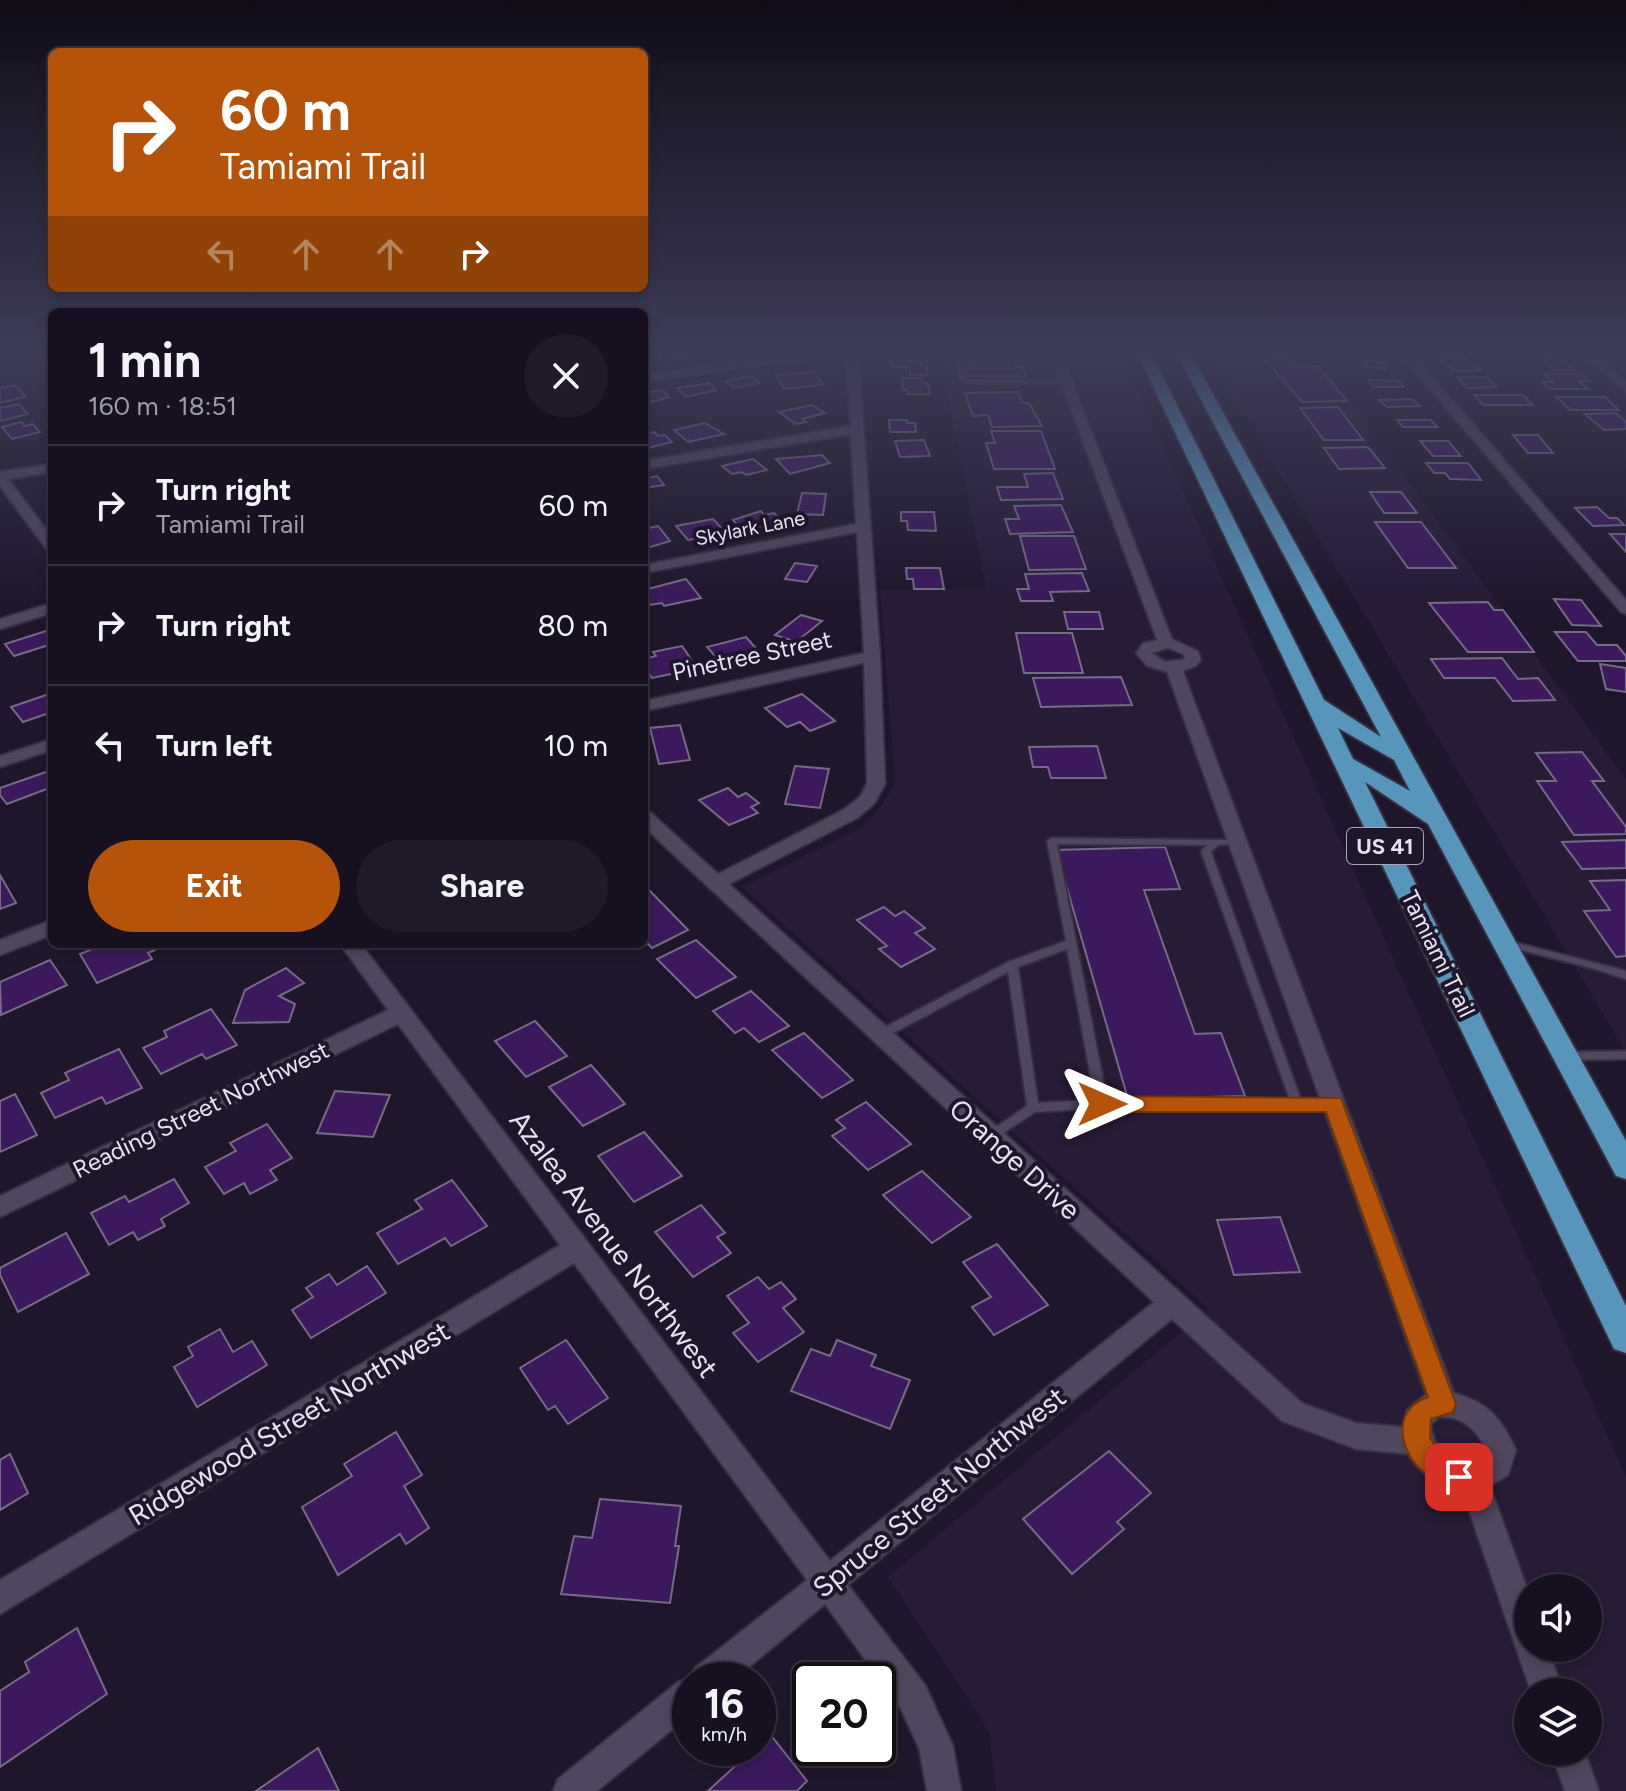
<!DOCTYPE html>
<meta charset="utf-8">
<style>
body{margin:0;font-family:Figtree,sans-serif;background:#201929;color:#f1f3f6;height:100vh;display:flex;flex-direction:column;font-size:30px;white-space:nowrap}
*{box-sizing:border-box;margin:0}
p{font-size:26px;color:#9e9da5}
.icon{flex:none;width:44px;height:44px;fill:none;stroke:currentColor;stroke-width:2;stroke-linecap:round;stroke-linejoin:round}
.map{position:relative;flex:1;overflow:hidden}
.drawer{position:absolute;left:48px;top:308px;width:600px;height:640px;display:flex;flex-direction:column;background:#171020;border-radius:12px;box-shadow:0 4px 12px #0003,0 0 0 2px #36303e}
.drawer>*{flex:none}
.guide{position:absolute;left:48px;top:48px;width:600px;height:244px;border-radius:12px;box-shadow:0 4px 12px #0003,0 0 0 2px #36303e;background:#b45309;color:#fff;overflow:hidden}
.controls{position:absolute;left:1514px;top:1574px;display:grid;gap:16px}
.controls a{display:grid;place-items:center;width:88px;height:88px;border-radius:50%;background:#171020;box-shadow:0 4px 12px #0003,0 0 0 2px #36303e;font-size:40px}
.speed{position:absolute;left:672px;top:1662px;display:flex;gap:16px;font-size:40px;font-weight:700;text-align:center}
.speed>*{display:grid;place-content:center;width:104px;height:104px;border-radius:50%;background:#171020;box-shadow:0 4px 12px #0003,0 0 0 2px #36303e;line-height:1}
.speed small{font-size:20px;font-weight:400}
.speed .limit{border:4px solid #111;border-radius:12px;background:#fff;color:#111}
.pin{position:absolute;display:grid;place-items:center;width:68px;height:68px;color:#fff;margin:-34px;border-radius:16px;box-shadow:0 4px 12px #0006}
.me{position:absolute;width:88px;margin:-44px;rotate:90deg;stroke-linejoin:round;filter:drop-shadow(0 0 6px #0008)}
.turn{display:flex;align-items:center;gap:28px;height:168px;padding:0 40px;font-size:36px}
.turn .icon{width:104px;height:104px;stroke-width:2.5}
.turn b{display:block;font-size:56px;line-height:68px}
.lanes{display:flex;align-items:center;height:76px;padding:0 40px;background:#0003;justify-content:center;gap:40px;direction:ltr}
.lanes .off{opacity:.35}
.round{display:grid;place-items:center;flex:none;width:84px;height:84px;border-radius:42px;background:#201929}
.head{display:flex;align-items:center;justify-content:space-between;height:136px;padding:0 40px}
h1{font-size:48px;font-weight:700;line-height:60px}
.action{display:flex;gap:16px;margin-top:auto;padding:16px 40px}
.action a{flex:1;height:92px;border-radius:48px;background:#b45309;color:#fff;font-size:32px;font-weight:700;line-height:92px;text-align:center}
.action a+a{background:#201929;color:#f1f3f6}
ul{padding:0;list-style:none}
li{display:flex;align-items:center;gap:24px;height:120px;padding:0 40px;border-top:2px solid #36303e}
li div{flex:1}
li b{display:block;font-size:30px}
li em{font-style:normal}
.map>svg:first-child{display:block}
.built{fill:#271b36;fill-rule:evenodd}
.building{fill:#3b195c;stroke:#756b85;stroke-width:2}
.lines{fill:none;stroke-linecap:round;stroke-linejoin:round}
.lane-casing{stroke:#352f3f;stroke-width:4}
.street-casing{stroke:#352f3f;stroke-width:4}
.primary-casing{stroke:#352f3f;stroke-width:4}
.lane{fill:#50465e;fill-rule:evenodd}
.street{fill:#50465e;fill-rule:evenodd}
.primary{fill:#5795bb;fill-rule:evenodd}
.route{fill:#b45309;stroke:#753606;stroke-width:2}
.labels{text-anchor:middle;stroke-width:8;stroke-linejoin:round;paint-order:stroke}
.far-street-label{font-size:20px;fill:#e6e1ef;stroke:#1f162b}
.shield{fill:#1f162b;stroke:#aaa4b4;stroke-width:2}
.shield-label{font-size:22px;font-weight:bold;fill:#e6e1ef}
.street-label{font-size:24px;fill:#e6e1ef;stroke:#1f162b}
.near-street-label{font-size:28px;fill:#e6e1ef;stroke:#1f162b}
</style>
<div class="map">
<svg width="1626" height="1791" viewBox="0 0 1626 1791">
<rect width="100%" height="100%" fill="#1f162b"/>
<!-- built -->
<g class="built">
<path d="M939,353H1121L1626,1477V1791H996L989,1731L888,1577L1209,1309L742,887L864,826L882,805L895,783L880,590L986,588ZM1528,1588H1588V1648H1528ZM1528,1692H1588V1752H1528Z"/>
<path d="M1208,353H1315L1626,779V1052Z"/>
</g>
<!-- building -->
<g class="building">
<path d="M654,353H697L698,354L664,361Z"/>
<path d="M1542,357H1561L1574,370H1555Z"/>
<path d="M1288,359L1293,366H1318L1347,401L1302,402L1266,360Z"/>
<path d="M1440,359H1467L1481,371H1454Z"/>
<path d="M891,360H920L921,366H926L927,375H910L909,367H892Z"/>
<path d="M1364,360L1387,363L1385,369L1363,366Z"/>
<path d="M975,362H1015L1016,367H1023L1025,376H967L964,366H976Z"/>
<path d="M814,372L823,385L784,389L776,375Z"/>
<path d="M1544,374H1581L1589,381H1579L1588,389H1550L1542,382H1552Z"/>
<path d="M751,376L760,383L734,388L725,381Z"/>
<path d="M1457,377H1487L1497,387L1467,388Z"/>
<path d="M902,378H921L922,383H928L930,394H908L907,390H903Z"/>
<path d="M1369,380L1399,381L1404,387H1374Z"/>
<path d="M710,383L716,390L686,397L677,388Z"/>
<path d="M15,385L26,397L0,403V388Z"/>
<path d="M662,390L669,397L644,404V393Z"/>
<path d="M1018,392L1022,403H1029L1042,426L992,427L988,415L973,416L965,393Z"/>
<path d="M1474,395H1523L1533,405H1483Z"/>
<path d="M1556,397H1605L1619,410H1570Z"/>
<path d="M1412,399L1420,406L1387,407L1379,400Z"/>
<path d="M19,404L28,414L0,421V408Z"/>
<path d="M812,405L825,413L802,419L806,422L796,424L779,412Z"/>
<path d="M1338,407L1363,440H1324L1300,408Z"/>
<path d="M1616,413L1626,422V429L1604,430L1585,414Z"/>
<path d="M889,420H907V423H915L916,432H890Z"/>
<path d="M1397,420H1431L1437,427H1403Z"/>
<path d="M22,422L25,426L33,424L40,432L12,439L2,427Z"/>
<path d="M705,423L724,434L688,442L674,430Z"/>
<path d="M991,431H1041L1055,469H994L986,443H995Z"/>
<path d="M654,432L658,436L665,435L672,442L644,449V434Z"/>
<path d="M1513,435H1538L1553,453H1528Z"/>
<path d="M924,440L930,456L900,457L895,441Z"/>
<path d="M1420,441H1448L1461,456H1433Z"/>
<path d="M1368,447L1385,468L1339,469L1324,448Z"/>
<path d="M822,455L830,463L790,474L776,459Z"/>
<path d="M753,459L767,470L746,475L742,472L732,474L722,466Z"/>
<path d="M1426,463H1468L1481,480L1450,479L1445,473H1434Z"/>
<path d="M1053,473L1063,499L1001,500L997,487H1028L1024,474Z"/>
<path d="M657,476L664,485L644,488V479Z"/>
<path d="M1370,492H1401L1417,513H1384Z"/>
<path d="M802,493L826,494L823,515L797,514Z"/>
<path d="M1061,505L1073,532L1010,534L1005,519H1019L1014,506Z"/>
<path d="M1597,507L1609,518H1617L1624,525L1593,526L1575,508Z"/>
<path d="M761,511L764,515L774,513L783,522L741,530L733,520Z"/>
<path d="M901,512H934L936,531L908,530L907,521H901Z"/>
<path d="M713,519L726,533L688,540L676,526Z"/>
<path d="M1375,522H1421L1456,568H1408Z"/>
<path d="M658,526L670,541L644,549V529Z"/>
<path d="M1610,534H1626V552Z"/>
<path d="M1020,536H1074L1086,569L1029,570Z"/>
<path d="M795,563L817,566L807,582L785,579Z"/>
<path d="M906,568H940L944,589H914L913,579H907Z"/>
<path d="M1082,573L1089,591L1050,592L1053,601H1021L1017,589H1029L1025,574Z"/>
<path d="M686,579L701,598L664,606L662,603L649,605L644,599V590Z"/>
<path d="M1554,599L1581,600L1601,626L1572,625Z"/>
<path d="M1488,602L1494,610H1503L1534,652H1468L1429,603Z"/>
<path d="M1064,612H1099L1103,629H1068Z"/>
<path d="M801,615L822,621L796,642L775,635Z"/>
<path d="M52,629V644L14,656L5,644Z"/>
<path d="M1555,632H1586L1597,645H1617L1626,656V661H1578Z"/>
<path d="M1016,633H1072L1083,673H1024Z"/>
<path d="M746,637L761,654L722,664L707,647Z"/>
<path d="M682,646L693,662L672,667L676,673L652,678L647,671H644V659L656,656L653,652Z"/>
<path d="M1502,658L1518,679L1538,678L1555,700L1513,701L1495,678H1444L1431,659Z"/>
<path d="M1600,664L1626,668V692L1606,689Z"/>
<path d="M1121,677L1132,705L1041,707L1033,678Z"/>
<path d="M52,693V712L23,722L11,707Z"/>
<path d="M802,694L835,721L810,731L800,722L787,727L765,708Z"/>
<path d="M680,725L690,760L659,764L650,728Z"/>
<path d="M1097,746L1106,778H1051L1048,767H1033L1029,747Z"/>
<path d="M1582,752L1604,781H1592L1626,827V834L1574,835L1537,781H1556L1536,753Z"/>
<path d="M795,766L829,769L820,808L785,804Z"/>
<path d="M46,772L52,780V787L7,804L0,795V788Z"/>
<path d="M728,788L738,797L746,793L759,803L751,807L758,813L729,825L699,800Z"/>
<path d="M1626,840V868L1582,869L1562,842Z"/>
<path d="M1165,847L1180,889L1144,890L1195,1034L1221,1033L1245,1096L1128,1099L1056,850Z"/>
<path d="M0,875L16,903L0,909Z"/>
<path d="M1626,880V956L1616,957L1584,911L1610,910L1590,881Z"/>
<path d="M650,891L688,930L652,948L644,940V894Z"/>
<path d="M884,907L895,916L904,911L925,928L915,933L935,949L901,967L879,949L887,946L857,920Z"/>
<path d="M696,940L736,977L696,998L657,959Z"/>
<path d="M105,944H165L166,945L148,953L152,959L97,983L80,954Z"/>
<path d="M50,960L67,985L1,1015L0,982Z"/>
<path d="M286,968L304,983L279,996L295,1004L289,1022L233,1023L245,990Z"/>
<path d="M751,991L789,1026L759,1042L744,1028L735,1033L713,1011Z"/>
<path d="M211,1009L237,1045L206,1059L202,1054L161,1074L143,1048L167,1037L164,1031Z"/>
<path d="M535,1021L567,1056L526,1077L495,1041Z"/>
<path d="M804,1033L853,1080L822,1098L772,1050Z"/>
<path d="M119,1049L142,1088L106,1104L102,1097L55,1118L41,1093L69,1080L65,1073Z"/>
<path d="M591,1065L625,1104L583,1126L549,1087Z"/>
<path d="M335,1091L390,1095L373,1137L317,1133Z"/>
<path d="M15,1094L37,1135L0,1152V1101Z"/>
<path d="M866,1102L911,1144L868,1170L832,1136L845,1128L836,1120Z"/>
<path d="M267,1124L292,1158L270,1170L277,1180L250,1194L244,1183L224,1194L205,1167L236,1151L230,1143Z"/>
<path d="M644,1132L682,1176L634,1202L598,1156Z"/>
<path d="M922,1171L971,1217L932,1243L883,1195Z"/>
<path d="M174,1179L189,1203L161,1219L165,1226L138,1240L133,1232L109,1245L91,1213L125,1196L129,1202Z"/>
<path d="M452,1180L487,1226L451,1246L445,1238L398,1264L377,1233L422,1209L415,1200Z"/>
<path d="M701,1205L725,1233L717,1237L731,1253L693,1277L655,1232Z"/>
<path d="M1280,1217L1300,1272L1234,1275L1217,1220Z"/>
<path d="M66,1233L89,1274L18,1312L0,1275V1268Z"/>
<path d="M997,1244L1048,1305L994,1335L972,1307L991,1297L963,1262Z"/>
<path d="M367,1266L386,1293L311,1338L292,1310L313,1297L306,1288L329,1274L337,1285Z"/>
<path d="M758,1277L769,1289L781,1282L796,1299L783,1308L804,1332L758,1362L733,1333L749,1323L727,1296Z"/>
<path d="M220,1329L233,1352L252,1341L267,1365L197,1407L174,1367L193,1356L188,1347Z"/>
<path d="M566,1340L608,1398L568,1424L555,1406L548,1410L520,1368Z"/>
<path d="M837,1340L876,1355L871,1366L910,1380L890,1429L791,1391L811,1349L830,1356Z"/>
<path d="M396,1432L422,1475L404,1486L429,1528L406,1544L400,1534L338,1575L302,1507L352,1476L344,1464Z"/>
<path d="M1109,1451L1151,1493L1117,1522L1124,1529L1072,1574L1023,1519Z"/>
<path d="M10,1454L28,1493L0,1510V1460Z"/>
<path d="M600,1499L681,1506L675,1546H679L670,1603L561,1594L574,1536L592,1538Z"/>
<path d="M77,1628L107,1694L0,1767V1691L29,1672L25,1662Z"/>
<path d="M770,1734L807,1781L797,1791H708Z"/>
<path d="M318,1748L339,1791H256Z"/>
</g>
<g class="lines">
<defs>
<g id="lane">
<path d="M1059,359L1061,360V362L962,363L965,379L968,380H1067L1069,381V383L967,384L959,380L956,361L959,359Z"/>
<path d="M1052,838L1241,840L1243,842L1241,844L1218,845L1211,852L1301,1100H1334L1338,1101L1340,1104L1338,1107L1334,1108H1102L1035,1112L990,1142L986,1140L984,1137L986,1134L1027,1106L1008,972L884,1038H876L874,1035L876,1032L1008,962L1066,941L1047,841ZM1057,844L1207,845L1201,851L1290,1100H1107ZM1067,949L1095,1100L1038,1103L1018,967Z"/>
<path d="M1505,940L1615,968L1626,971V979L1595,969L1501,945L1500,943Z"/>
<path d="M1626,1051V1059L1568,1060L1564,1059L1562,1056L1564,1053L1568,1052Z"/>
</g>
<g id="street">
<path d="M798,353H826L820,356L644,382V376Z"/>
<path d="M846,353H858L880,656L885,784L874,804L857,818L729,884L1302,1403L1356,1423L1403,1427L1407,1410L1426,1394L1167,672L1147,666L1136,653L1143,643L1157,640L1050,353H1061L1172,639L1198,651L1201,660L1196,666L1183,671L1454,1393C1488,1402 1502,1419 1516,1450L1508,1475L1490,1486L1528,1591V1648H1548L1563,1692H1531L1462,1490C1437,1484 1421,1476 1408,1454L1356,1449L1282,1421L1172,1319L848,1585L925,1685L953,1746L961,1791H927L919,1748L901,1709L825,1604L733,1680H690V1715L597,1791H553L558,1779L678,1682L691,1678L695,1668L807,1580L574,1263L0,1614V1580L560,1245L398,1024L0,1217V1196L388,1010L340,944H361L830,1561L1154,1302L644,827V811L651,813L718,874L843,810L860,797L867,784L864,663L644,711V701L864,653L857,532L644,573V565L856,524L851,434L644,469V461L851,426ZM1168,648L1183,654L1185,659L1165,662L1152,653ZM1439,1417C1463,1416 1477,1430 1487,1451L1485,1458C1458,1476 1433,1452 1431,1424Z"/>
<path d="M1399,353H1411L1626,600V614L1621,612Z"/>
<path d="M1581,353H1593L1626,382V392Z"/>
<path d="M52,464V472L8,479L52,537V551L47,550L0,486V472Z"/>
<path d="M52,603V613L0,629V619Z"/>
<path d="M52,739V750L0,767V756Z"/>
<path d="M52,920V935L0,955V940Z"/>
<path d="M1551,1752H1585L1599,1791H1565Z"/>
</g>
<path id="primary" d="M1137,353H1151L1324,700L1381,737L1176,353H1190L1626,1141V1179L1616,1176L1428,824L1365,782L1626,1306V1353L1614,1349ZM1338,728L1394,760L1410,791L1353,759Z"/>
</defs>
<!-- lane casing -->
<use href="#lane" class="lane-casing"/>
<!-- street casing -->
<use href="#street" class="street-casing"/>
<!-- primary casing -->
<use href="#primary" class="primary-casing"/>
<!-- lane -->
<use href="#lane" class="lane"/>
<!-- street -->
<use href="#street" class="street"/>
<!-- primary -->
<use href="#primary" class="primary"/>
</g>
<!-- sky -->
<linearGradient id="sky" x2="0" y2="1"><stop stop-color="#110c18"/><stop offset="0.58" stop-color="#3c3c55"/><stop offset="1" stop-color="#3c3c55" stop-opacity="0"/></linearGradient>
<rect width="1626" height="604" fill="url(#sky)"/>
<!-- route -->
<path class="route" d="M1102,1096L1341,1098L1456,1404L1453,1412L1431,1419L1430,1438L1442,1455L1468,1468L1472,1477L1468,1486L1459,1490C1448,1486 1434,1480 1425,1473C1398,1452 1391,1409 1428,1397L1326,1112H1102L1095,1110L1092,1104L1095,1099Z"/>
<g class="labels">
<!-- far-street labels -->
<g class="far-street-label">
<text transform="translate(750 528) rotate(-11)" y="7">Skylark Lane</text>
</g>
<!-- shield labels -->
<rect class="shield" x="1347" y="828" width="76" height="36" rx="6"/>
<g class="shield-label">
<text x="1385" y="854">US 41</text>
</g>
<!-- street labels -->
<g class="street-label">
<text transform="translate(752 656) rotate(-12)" y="8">Pinetree Street</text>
<text transform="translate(1438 954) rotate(64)" y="8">Tamiami Trail</text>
<text transform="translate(201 1110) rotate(-26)" y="8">Reading Street Northwest</text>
</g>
<!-- near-street labels -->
<g class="near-street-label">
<text transform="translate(1015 1159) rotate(42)" y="10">Orange Drive</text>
<text transform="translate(614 1244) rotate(53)" y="10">Azalea Avenue Northwest</text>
<text transform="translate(289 1423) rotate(-31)" y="10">Ridgewood Street Northwest</text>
<text transform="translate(939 1492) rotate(-39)" y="10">Spruce Street Northwest</text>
</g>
</g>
</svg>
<div class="controls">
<a><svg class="icon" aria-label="sound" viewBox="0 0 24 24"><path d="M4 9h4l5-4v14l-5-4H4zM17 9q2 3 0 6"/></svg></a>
<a><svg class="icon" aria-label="layers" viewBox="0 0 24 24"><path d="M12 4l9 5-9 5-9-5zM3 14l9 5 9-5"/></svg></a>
</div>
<div class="speed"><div>16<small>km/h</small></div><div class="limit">20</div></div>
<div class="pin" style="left:1459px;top:1477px;background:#d93025"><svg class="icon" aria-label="arrive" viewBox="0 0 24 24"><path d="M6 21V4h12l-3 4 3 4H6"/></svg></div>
<svg class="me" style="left:1102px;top:1104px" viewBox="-20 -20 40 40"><path d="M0-17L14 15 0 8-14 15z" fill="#b45309" stroke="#fff" stroke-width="4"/></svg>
<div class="guide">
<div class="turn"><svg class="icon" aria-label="right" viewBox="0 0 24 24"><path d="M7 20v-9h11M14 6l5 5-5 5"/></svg><div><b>60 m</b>Tamiami Trail</div></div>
<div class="lanes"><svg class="icon off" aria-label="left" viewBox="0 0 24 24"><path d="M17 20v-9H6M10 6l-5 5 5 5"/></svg><svg class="icon off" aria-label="ahead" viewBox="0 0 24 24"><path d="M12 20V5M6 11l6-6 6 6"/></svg><svg class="icon off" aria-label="ahead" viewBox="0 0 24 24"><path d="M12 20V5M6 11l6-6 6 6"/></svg><svg class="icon" aria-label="right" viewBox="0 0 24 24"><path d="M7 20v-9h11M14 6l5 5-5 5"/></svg></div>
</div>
<section class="drawer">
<div class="head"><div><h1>1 min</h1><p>160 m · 18:51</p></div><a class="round"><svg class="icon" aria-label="close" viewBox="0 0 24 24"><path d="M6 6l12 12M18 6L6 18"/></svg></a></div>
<ul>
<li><svg class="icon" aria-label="right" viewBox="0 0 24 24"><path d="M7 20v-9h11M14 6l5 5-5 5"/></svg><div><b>Turn right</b><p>Tamiami Trail</p></div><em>60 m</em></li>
<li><svg class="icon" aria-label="right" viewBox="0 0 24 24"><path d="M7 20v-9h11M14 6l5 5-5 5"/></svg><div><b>Turn right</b></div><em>80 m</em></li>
<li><svg class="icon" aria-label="left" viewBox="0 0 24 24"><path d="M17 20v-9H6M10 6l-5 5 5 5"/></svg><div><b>Turn left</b></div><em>10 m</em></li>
</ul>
<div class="action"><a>Exit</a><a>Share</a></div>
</section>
</div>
